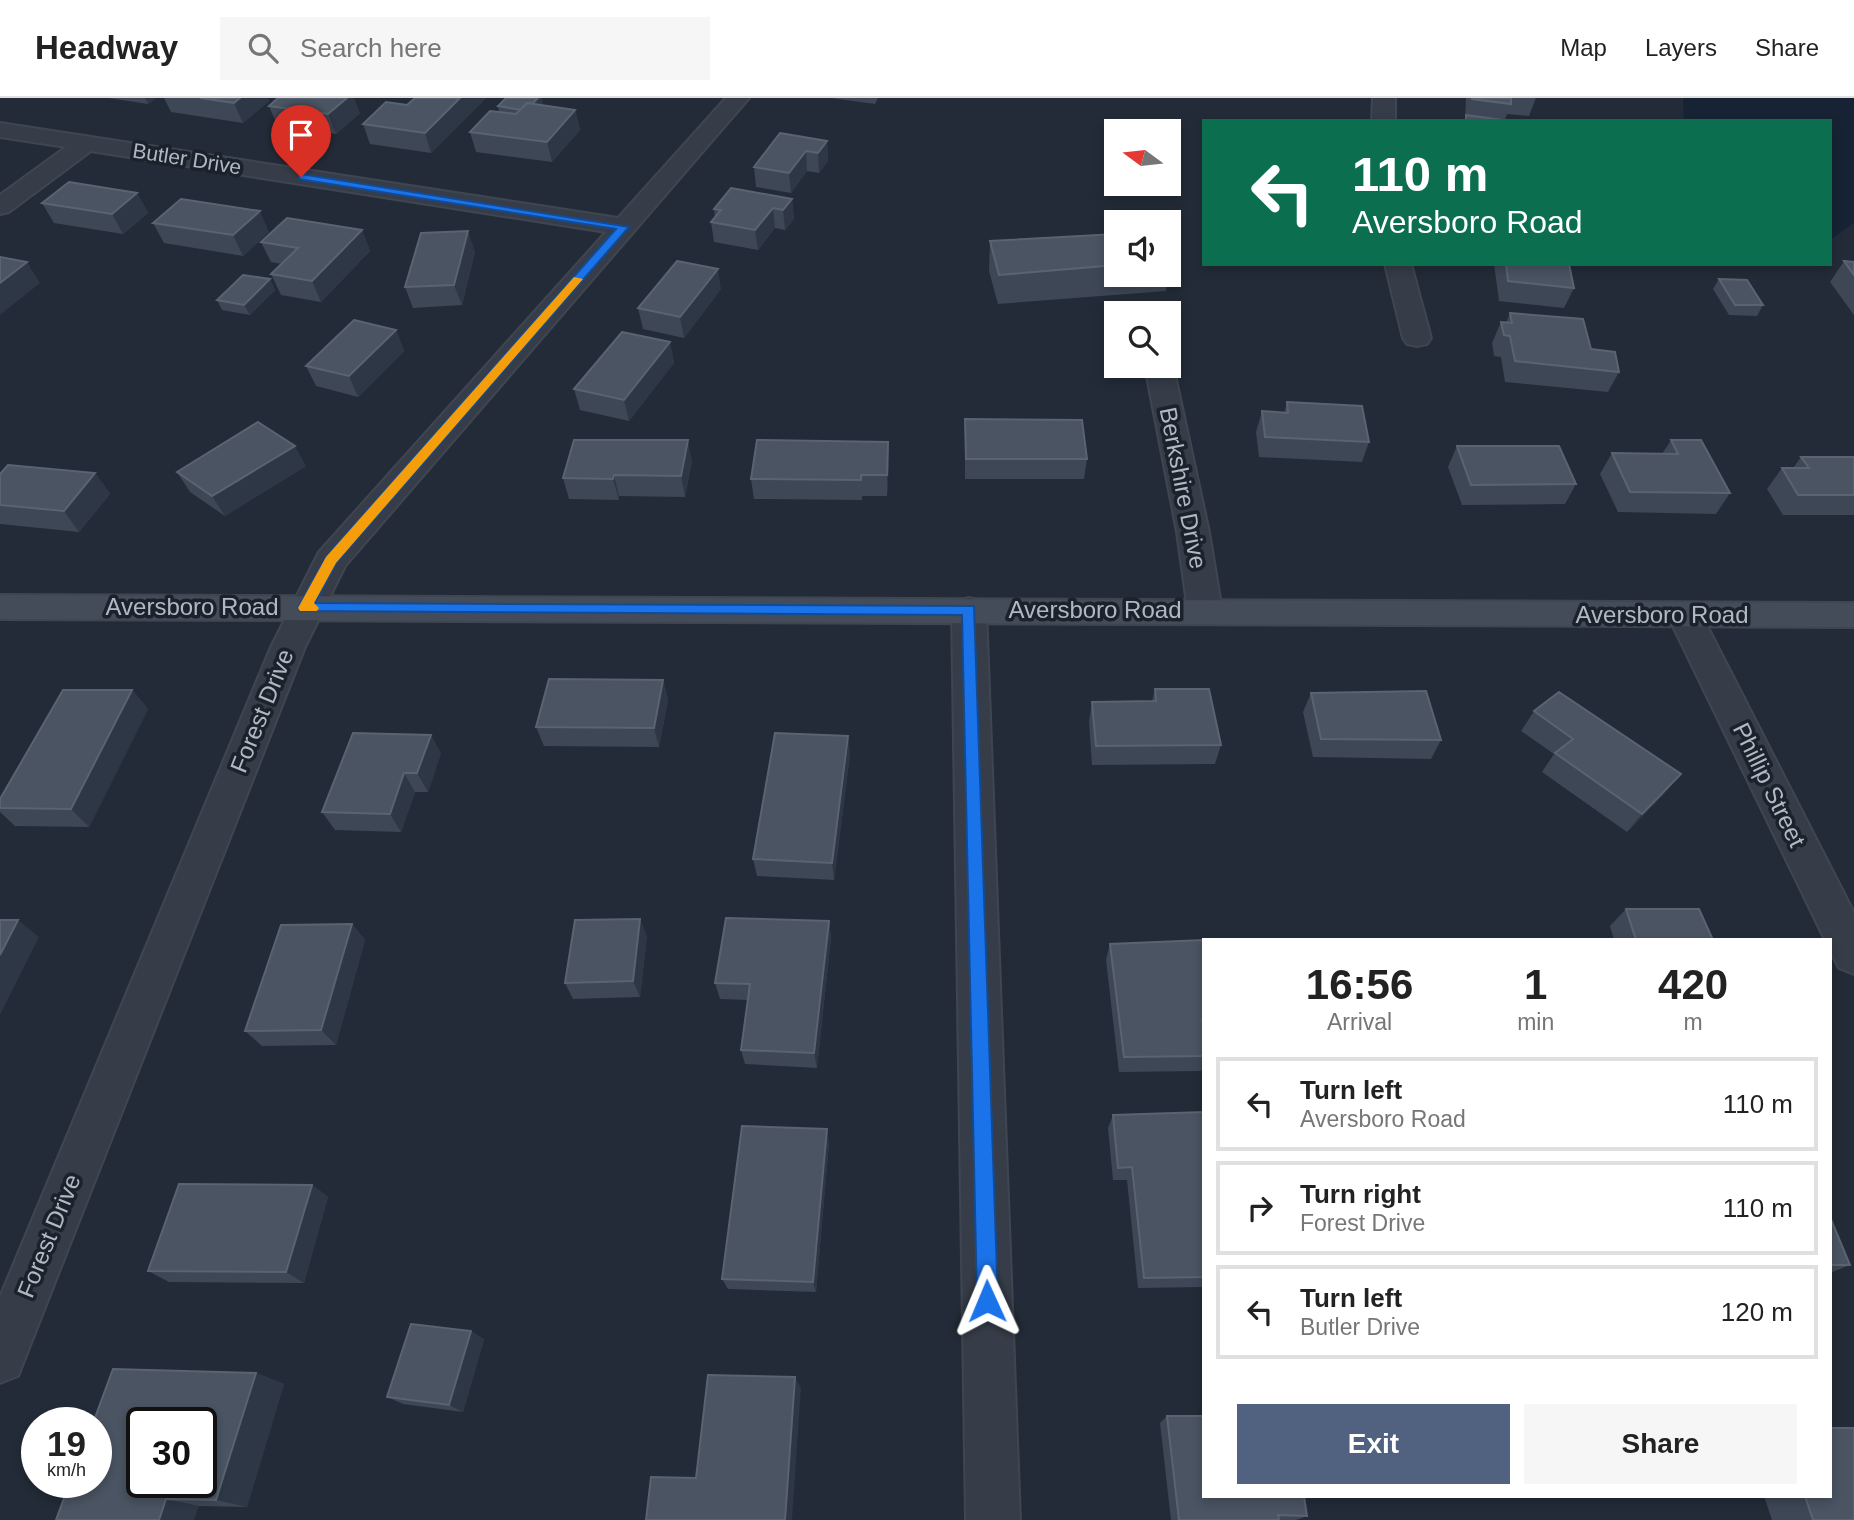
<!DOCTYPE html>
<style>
body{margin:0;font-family:Helvetica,sans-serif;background:#f6f6f6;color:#222;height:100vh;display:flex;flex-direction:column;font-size:26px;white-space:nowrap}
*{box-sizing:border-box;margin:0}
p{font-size:23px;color:#767676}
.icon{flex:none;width:38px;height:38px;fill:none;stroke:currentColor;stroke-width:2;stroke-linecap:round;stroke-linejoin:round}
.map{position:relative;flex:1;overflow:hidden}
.details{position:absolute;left:1202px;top:840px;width:630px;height:560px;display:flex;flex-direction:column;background:#fff;border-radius:0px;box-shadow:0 4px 10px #0003}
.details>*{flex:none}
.banner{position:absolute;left:1202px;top:21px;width:630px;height:147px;border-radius:0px;box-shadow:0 4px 10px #0003;background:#0b6e4f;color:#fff;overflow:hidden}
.needle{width:46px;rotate:285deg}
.tools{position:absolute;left:1104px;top:21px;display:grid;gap:14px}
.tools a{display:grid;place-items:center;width:77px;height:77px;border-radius:0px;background:#fff;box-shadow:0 4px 10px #0003;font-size:35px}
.speed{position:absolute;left:21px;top:1309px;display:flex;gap:14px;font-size:35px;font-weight:700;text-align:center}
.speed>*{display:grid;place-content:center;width:91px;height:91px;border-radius:50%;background:#fff;box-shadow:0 4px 10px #0003;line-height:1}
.speed small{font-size:18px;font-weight:400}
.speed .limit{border:4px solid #111;border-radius:10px;background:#fff;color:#111}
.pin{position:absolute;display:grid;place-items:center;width:60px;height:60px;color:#fff;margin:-72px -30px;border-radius:50% 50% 50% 0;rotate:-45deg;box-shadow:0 0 7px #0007}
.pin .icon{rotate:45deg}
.me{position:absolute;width:77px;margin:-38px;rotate:359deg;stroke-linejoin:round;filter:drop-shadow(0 0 5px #0008)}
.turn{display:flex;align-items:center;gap:24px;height:147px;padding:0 35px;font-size:32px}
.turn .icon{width:91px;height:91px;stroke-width:2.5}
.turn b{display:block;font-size:49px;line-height:60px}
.eta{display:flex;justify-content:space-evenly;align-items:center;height:119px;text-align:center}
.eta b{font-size:42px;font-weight:700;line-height:49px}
.cta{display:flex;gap:14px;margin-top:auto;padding:14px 35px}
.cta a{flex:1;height:80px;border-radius:0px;background:#50627f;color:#fff;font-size:28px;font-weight:700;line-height:80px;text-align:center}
.cta a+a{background:#f6f6f6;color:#222}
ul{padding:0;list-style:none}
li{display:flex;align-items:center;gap:21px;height:94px;margin:0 14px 10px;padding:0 21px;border:4px solid #e0e0e0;border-radius:0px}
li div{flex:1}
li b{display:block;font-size:26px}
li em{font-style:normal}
header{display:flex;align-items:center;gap:42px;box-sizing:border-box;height:98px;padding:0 35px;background:#fff;border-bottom:2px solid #e0e0e0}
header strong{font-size:33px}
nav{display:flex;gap:38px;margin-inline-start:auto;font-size:24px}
.search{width:490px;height:63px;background:#f6f6f6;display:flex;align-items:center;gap:18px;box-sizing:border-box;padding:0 24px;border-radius:0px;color:#767676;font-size:26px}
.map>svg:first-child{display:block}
.water{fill:#172334}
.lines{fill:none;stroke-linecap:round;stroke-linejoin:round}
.street-casing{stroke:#3f4651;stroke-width:4}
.secondary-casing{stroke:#3f4651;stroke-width:4}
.street{fill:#363d48;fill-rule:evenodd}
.secondary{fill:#444c5a;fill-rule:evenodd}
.wall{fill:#3e4756}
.shaded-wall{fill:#2d3745}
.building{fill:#4a5462;stroke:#5a6371;stroke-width:2;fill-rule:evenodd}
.route{fill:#1a73e8;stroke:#114b97;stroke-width:2}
.slow{fill:#f59e0b}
.labels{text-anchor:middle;stroke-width:7;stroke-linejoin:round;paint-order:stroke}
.far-street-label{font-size:21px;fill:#b0b8c4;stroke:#1b222c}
.street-label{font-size:24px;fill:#b0b8c4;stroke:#1b222c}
</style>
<header>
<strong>Headway</strong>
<div class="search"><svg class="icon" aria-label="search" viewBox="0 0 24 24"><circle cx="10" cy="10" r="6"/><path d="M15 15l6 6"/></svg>Search here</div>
<nav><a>Map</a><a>Layers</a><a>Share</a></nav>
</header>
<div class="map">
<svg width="1854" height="1422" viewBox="0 0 1854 1422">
<rect width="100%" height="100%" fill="#222b37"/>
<!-- water -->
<path class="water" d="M1683,0H1854V125L1831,141L1830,23H1684Z"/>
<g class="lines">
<defs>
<g id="street">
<path d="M726,0H749L345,468L305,549L18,1278L0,1285V1199L271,549L319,454L606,134L91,53L9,114L0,116V97L66,49L0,39V25L618,120Z"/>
<path d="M1373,0H1395V23H1372Z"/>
<path d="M1385,166H1411L1431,240L1427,246L1417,248L1407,246L1403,240Z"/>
<path d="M1169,262L1173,268L1209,434L1222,513L1217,522L1205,525L1193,522L1188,513L1177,434L1145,268H1169Z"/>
<path d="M969,500L981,503L986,512L1020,1422H966L952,512L957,503Z"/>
<path d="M1685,506L1697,509L1702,518L1854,815V876L1839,870L1830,852V842H1825L1668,518L1673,509Z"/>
</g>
<path id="secondary" d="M0,497L1854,505V529L0,521Z"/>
</defs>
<!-- street casing -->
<use href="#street" class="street-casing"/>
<!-- secondary casing -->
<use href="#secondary" class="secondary-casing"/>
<!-- street -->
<use href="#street" class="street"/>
<!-- secondary -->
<use href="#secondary" class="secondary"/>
</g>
<!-- wall -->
<g class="wall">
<path d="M108,0H156L148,6Z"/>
<path d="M164,0H268L269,3L243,25L171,14Z"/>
<path d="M415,0H486L431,55L370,46L363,26L407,7Z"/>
<path d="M831,0H878L875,6Z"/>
<path d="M1466,0H1536L1529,18L1507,16L1505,22L1510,23H1465Z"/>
<path d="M543,7V8L575,12L580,32L552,64L476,54L470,34L499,14L498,8Z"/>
<path d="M269,8L360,15L336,36L277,27Z"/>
<path d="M827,43L828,63L819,75L807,73L791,95L756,89L754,69Z"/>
<path d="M137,95L148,115L123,136L54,125L42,105Z"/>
<path d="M792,101L794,121L785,132L775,130L758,152L714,144L711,124L715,120L714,111Z"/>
<path d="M153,125L269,134L243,158L164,145Z"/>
<path d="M362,132L370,153L321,204L281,197L271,176L282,166L271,164L261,144Z"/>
<path d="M1116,136V177H1169L1166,193L998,206L989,173L990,143Z"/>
<path d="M475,154L462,207L413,210L405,189Z"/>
<path d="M1844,163L1854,164V217L1830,184Z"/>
<path d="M1494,166H1569L1574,190L1564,210L1499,203Z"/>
<path d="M270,181L275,192L250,217L222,212L217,202Z"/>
<path d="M1719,181L1763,207L1757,218L1729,217L1713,191Z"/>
<path d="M721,191L684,240L643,231L638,210Z"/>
<path d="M1510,215L1591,251L1619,274L1608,294L1505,284L1501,259L1494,258L1492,245L1501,224L1506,225Z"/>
<path d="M396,232L404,253L358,299L316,288L306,268Z"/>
<path d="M670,244L674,265L629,323L580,312L574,291Z"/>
<path d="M1287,304L1369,344L1362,364L1259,359L1256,334L1262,313L1284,315Z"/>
<path d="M965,321L1087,361L1084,381H965Z"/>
<path d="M1671,342L1730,395L1716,416L1618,414L1600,376L1612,355L1662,356Z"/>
<path d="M888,344L889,364L887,398H862V402L754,401L751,381Z"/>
<path d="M1457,348L1576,386L1565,406L1462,407L1448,369Z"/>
<path d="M1801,359H1854V417H1783L1767,391L1782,370H1793Z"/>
<path d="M692,363L685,399L619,398V402L569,401L563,380Z"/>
<path d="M306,368L225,418L190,394L177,374Z"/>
<path d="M95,375L110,396L79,434L0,426V376Z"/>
<path d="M663,582L668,602L659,649L544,648L536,629Z"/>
<path d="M1155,591L1221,647L1215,666L1092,667L1089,623L1092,604L1152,603Z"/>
<path d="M132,592L148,611L89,729L15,728L0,714V701Z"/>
<path d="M1311,595L1441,642L1431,661L1313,659L1303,614Z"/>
<path d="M1534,613L1665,695L1627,734L1542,674L1554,656L1521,633Z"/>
<path d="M848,638L850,657L834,782L757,778L753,761Z"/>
<path d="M441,655L428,694H415L401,734L335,732L322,714Z"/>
<path d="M1626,811L1713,842H1614L1610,828Z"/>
<path d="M829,823L831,840L817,970L745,966L741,952L748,902L720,901L715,885Z"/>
<path d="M352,826L365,842L336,947L262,948L245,933Z"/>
<path d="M647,838L640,899L573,901L565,885Z"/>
<path d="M1204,842V967L1201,973L1119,974L1106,862L1110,846Z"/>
<path d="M1204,1014V1189L1138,1190L1127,1082H1113L1108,1030L1113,1017Z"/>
<path d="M829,1045L816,1194L728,1191L722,1181Z"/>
<path d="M312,1087L328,1099L304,1185L169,1184L148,1173Z"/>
<path d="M1830,1119L1850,1167L1830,1175Z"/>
<path d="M484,1241L463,1314L403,1306L387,1299Z"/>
<path d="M256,1275L284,1286L247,1409L199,1408L56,1422Z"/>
<path d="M1167,1318L1307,1418L1296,1422H1171L1160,1325Z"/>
<path d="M1764,1398H1830L1854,1422H1772Z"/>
</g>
<!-- shaded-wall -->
<g class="shaded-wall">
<path d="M145,0H156L148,6Z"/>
<path d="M240,0H268L269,3L243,25L234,5Z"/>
<path d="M347,0H354L360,15L336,36L328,16Z"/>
<path d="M460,0H486L431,55L425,35Z"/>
<path d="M538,0H542L543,7L529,22L526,12Z"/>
<path d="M575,12L580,32L552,64L547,44Z"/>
<path d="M827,43L828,63L819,75L818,55Z"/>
<path d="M806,53L807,73L791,95L789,75Z"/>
<path d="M137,95L148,115L123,136L112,116Z"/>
<path d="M792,101L794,121L785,132L783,112Z"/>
<path d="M773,110L775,130L758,152L755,132Z"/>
<path d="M260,113L269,134L243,158L233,137Z"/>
<path d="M362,132L370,153L321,204L312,183Z"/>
<path d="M468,133L475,154L462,207L454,187Z"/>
<path d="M27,164L40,185L0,217V185Z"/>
<path d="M718,171L721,191L684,240L680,219Z"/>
<path d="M270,181L275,192L250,217L244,207Z"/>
<path d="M396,232L404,253L358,299L349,278Z"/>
<path d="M670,244L674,265L629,323L624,302Z"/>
<path d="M688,342L692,363L685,399L681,378Z"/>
<path d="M888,344L889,364L887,398V377Z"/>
<path d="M295,348L306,368L225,418L212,398Z"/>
<path d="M95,375L110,396L79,434L64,413Z"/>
<path d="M614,377L619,398V402L613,381Z"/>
<path d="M663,582L668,602L659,649L654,630Z"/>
<path d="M132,592L148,611L89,729L71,711Z"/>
<path d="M431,637L441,655L428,694L417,675Z"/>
<path d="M848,638L850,657L834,782L832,765Z"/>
<path d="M404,675L415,694L401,734L390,716Z"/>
<path d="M1681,676L1665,695L1627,734L1642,716Z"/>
<path d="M640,821L647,838L640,899L633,883Z"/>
<path d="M18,822L39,839L0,917V857Z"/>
<path d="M829,823L831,840L817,970L814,955Z"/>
<path d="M352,826L365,842L336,947L321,932Z"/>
<path d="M827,1031L829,1045L816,1194L813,1184Z"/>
<path d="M312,1087L328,1099L304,1185L286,1174Z"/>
<path d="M471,1233L484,1241L463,1314L449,1307Z"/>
<path d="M256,1275L284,1286L247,1409L216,1402Z"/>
<path d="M795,1279L801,1290L792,1422H785Z"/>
<path d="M166,1401L199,1408L194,1422H159Z"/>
</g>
<!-- building -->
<g class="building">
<path d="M200,0H240L234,5Z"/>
<path d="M278,0H347L328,16L269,8Z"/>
<path d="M415,0H460L425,35L363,26L386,4L407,7Z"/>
<path d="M506,0H538L532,6L527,5L521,12L498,8Z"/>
<path d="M1472,0H1511V6L1472,1Z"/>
<path d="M527,5L575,12L547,44L470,34L490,13L516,16Z"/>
<path d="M1466,17L1510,23H1466Z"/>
<path d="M780,35L827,43L818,55L806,53L789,75L754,69Z"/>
<path d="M69,84L137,95L112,116L42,105Z"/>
<path d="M731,90L792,101L783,112L773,110L755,132L711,124L721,112L714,111Z"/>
<path d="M181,101L260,113L233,137L153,125Z"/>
<path d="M287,120L362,132L312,183L271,176L298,150L261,144Z"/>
<path d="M468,133L454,187L405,189L421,135Z"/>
<path d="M1116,136V167L999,177L990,143Z"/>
<path d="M0,159L27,164L0,185Z"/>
<path d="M677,163L718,171L680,219L638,210Z"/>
<path d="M1844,163L1854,164V177Z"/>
<path d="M1506,166H1569L1574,190L1508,183Z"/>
<path d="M243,177L270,181L244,207L217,202Z"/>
<path d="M1719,181L1747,182L1763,207H1735Z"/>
<path d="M1510,215L1583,221L1591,251L1615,254L1619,274L1515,263L1510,238L1504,237L1501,224L1512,225Z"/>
<path d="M354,222L396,232L349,278L306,268Z"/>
<path d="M622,234L670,244L624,302L574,291Z"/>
<path d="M1287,304L1362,308L1369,344L1265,339L1262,313L1288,315Z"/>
<path d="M965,321L1082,322L1087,361H966Z"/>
<path d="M258,324L295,348L212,398L177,374Z"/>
<path d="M574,342H688L681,378L614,377L613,381L563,380Z"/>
<path d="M757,342L888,344L887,377H861V382L751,381Z"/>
<path d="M1671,342H1701L1730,395L1630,394L1612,355L1678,356Z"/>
<path d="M1457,348H1559L1576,386L1471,387Z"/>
<path d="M1801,359H1854V397H1798L1782,370H1809Z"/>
<path d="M8,367L95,375L64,413L0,407V376Z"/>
<path d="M549,581L663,582L654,630L536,629Z"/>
<path d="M1155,591H1209L1221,647L1096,648L1092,604L1156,603Z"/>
<path d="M63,592H132L71,711L0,710V701Z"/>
<path d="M1426,593L1441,642L1321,641L1311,595Z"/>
<path d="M1559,594L1681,676L1642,716L1555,655L1573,641L1534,613Z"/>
<path d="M353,635L431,637L417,675H404L390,716L322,714Z"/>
<path d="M775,635L848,638L832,765L753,761Z"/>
<path d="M1626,811H1699L1713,842H1636Z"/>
<path d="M726,820L829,823L814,955L741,952L750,886L715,885Z"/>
<path d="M640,821L633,883L565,885L575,822Z"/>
<path d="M0,822H18L0,857Z"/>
<path d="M352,826L321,932L245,933L281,827Z"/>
<path d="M1204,842V921L1202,922L1204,931V958L1124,959L1110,846Z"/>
<path d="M1204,1014V1179L1144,1180L1132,1069L1118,1070L1113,1017Z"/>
<path d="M742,1028L827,1031L813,1184L722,1181Z"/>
<path d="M179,1086L312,1087L286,1174L148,1173Z"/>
<path d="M1830,1119L1850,1167H1830Z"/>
<path d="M411,1226L471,1233L449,1307L387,1299Z"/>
<path d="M113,1271L256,1275L216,1402L166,1401L159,1422H56L70,1384H96V1325H93ZM142,1325H201V1384H142Z"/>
<path d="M708,1277L795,1279L785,1422H646L651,1379L696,1380Z"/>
<path d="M1167,1318H1204V1398H1304L1307,1418L1278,1417L1279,1422H1179Z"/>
<path d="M1830,1330H1854V1422H1813L1805,1398H1830Z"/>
</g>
<!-- route -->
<path class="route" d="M301,76L629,129L336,465L315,505L974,508L998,1203L995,1211L987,1214L980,1211L977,1203L962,517L300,513L298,510L326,459L616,131L298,81Z"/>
<!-- slow -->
<path class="slow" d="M574,179L583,181L336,465L314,505L319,510L317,513H300L298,510L326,459Z"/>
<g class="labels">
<!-- far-street labels -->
<g class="far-street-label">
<text transform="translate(187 61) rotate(9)" y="7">Butler Drive</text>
</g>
<!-- street labels -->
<g class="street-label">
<text transform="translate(1183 390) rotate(79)" y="8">Berkshire Drive</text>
<text x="192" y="517">Aversboro Road</text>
<text x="1095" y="520">Aversboro Road</text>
<text x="1662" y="525">Aversboro Road</text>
<text transform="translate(262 613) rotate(-68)" y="8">Forest Drive</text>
<text transform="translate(1769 687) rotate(64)" y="8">Phillip Street</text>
<text transform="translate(49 1138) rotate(-68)" y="8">Forest Drive</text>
</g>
</g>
</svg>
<div class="tools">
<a><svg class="needle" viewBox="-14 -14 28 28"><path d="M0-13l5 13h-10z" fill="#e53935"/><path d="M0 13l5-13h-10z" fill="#767676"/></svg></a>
<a><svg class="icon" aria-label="sound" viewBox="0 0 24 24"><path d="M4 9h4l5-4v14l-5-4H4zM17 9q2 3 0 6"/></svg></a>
<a><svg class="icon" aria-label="search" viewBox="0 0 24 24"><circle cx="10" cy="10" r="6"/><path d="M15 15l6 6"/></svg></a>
</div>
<div class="speed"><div>19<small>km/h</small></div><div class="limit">30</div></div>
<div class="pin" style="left:301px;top:79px;background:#d93025"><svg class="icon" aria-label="arrive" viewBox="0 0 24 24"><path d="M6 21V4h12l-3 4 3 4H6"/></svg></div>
<svg class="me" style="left:987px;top:1203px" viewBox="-20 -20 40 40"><path d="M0-17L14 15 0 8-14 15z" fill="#1a73e8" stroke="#fff" stroke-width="4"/></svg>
<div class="banner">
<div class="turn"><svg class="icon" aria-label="left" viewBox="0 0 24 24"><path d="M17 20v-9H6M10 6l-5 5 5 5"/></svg><div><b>110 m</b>Aversboro Road</div></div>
</div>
<section class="details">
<div class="eta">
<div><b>16:56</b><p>Arrival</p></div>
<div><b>1</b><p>min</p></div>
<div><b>420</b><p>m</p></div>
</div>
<ul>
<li><svg class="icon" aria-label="left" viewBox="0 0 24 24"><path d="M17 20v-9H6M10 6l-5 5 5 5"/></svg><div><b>Turn left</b><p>Aversboro Road</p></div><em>110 m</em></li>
<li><svg class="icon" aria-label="right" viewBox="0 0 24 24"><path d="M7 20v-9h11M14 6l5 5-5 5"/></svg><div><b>Turn right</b><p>Forest Drive</p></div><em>110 m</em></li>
<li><svg class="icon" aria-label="left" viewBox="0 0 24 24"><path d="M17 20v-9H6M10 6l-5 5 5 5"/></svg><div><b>Turn left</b><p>Butler Drive</p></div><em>120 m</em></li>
</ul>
<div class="cta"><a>Exit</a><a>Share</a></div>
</section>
</div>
